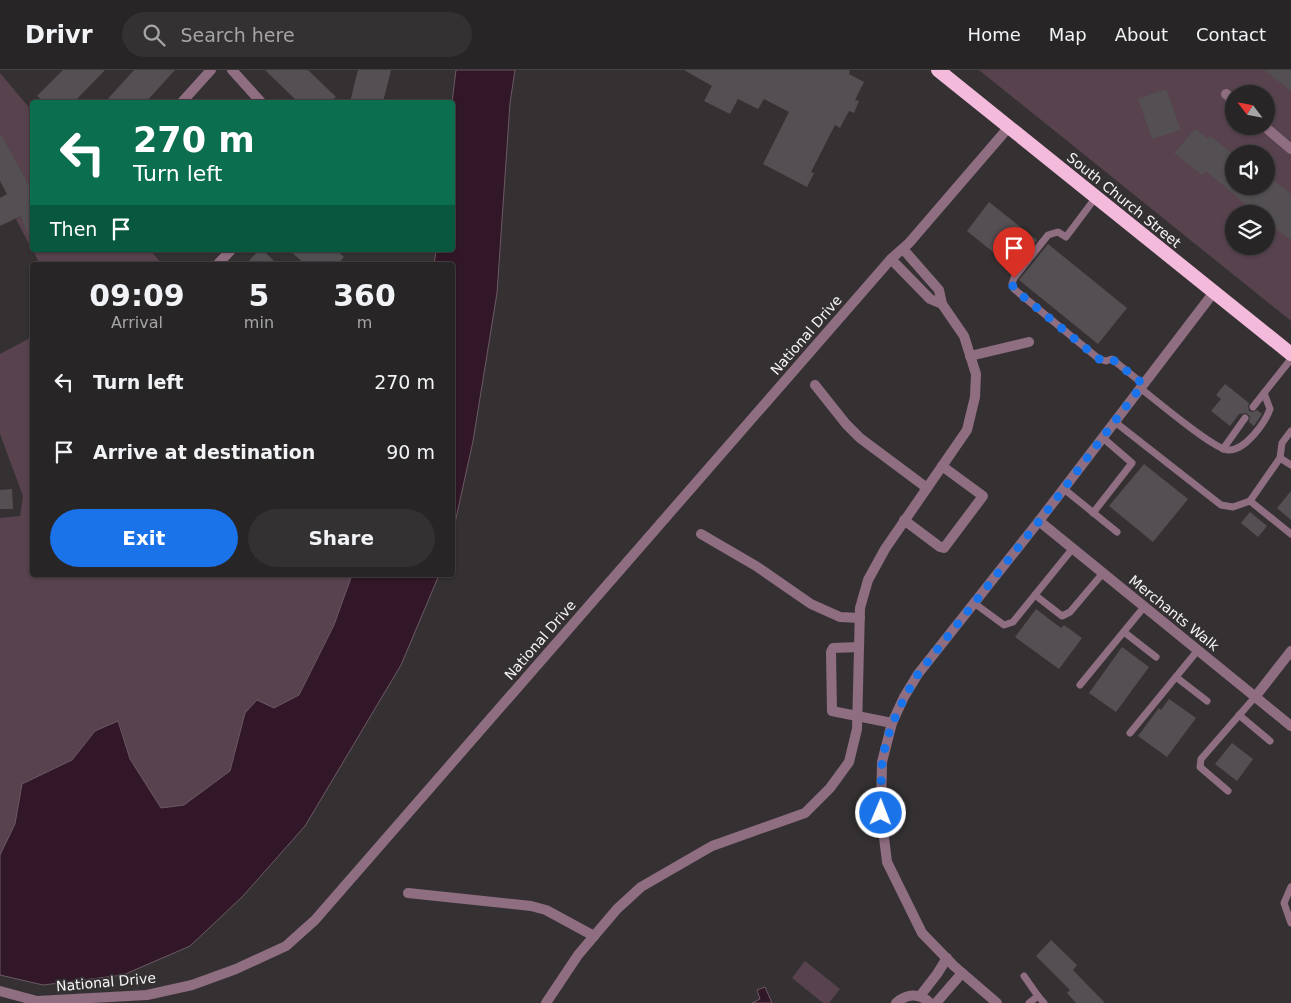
<!DOCTYPE html>
<style>
body{margin:0;font-family:"DejaVu Sans",sans-serif;background:#343132;color:#f1f3f6;height:100vh;display:flex;flex-direction:column;font-size:19px;white-space:nowrap}
*{box-sizing:border-box;margin:0}
p{font-size:16px;color:#a5a5a7}
.icon{flex:none;width:28px;height:28px;fill:none;stroke:currentColor;stroke-width:2;stroke-linecap:round;stroke-linejoin:round}
.map{position:relative;flex:1;overflow:hidden}
.sheet{position:absolute;left:30px;top:192px;width:425px;height:315px;display:flex;flex-direction:column;background:#282526;border-radius:5px;box-shadow:0 1px 4px #0004,0 0 0 1px #444243}
.sheet>*{flex:none}
.top-card{position:absolute;left:30px;top:30px;width:425px;height:152px;border-radius:5px;box-shadow:0 1px 4px #0004,0 0 0 1px #444243;background:#0b6e4f;color:#fff;overflow:hidden}
.needle{width:32px;rotate:302deg}
.controls{position:absolute;left:1225px;top:15px;display:grid;gap:10px}
.controls a{display:grid;place-items:center;width:50px;height:50px;border-radius:50%;background:#282526;box-shadow:0 1px 4px #0004,0 0 0 1px #444243;font-size:25px}
.pin{position:absolute;display:grid;place-items:center;width:42px;height:42px;color:#fff;margin:-51px -21px;border-radius:50% 50% 50% 0;rotate:-45deg;box-shadow:0 0 5px #0007}
.pin .icon{rotate:45deg}
.me{position:absolute;width:55px;margin:-28px;rotate:1deg;stroke-linejoin:round;filter:drop-shadow(0 0 4px #0008)}
.turn{display:flex;align-items:center;gap:18px;height:105px;padding:0 20px;font-size:22px}
.turn .icon{width:65px;height:65px;stroke-width:2.5}
.turn b{display:block;font-size:35px;line-height:42px}
.then{display:flex;align-items:center;height:48px;padding:0 20px;background:#0003;gap:10px;font-size:19px}
.eta{display:flex;justify-content:space-evenly;align-items:center;height:85px;text-align:center}
.eta b{font-size:30px;font-weight:700;line-height:35px}
.primary-button{display:flex;gap:10px;margin-top:auto;padding:10px 20px}
.primary-button a{flex:1;height:58px;border-radius:30px;background:#1a73e8;color:#fff;font-size:20px;font-weight:700;line-height:58px;text-align:center}
.primary-button a+a{background:#343132;color:#f1f3f6}
ul{padding:0;list-style:none}
li{display:flex;align-items:center;gap:15px;height:70px;padding:0 20px}
li div{flex:1}
li b{display:block;font-size:19px}
li em{font-style:normal}
header{display:flex;align-items:center;gap:30px;box-sizing:border-box;height:70px;padding:0 25px;background:#282526;border-bottom:1px solid #444243}
header strong{font-size:24px}
nav{display:flex;gap:28px;margin-inline-start:auto;font-size:18px}
.search{width:350px;height:45px;background:#343132;display:flex;align-items:center;gap:12px;box-sizing:border-box;padding:0 18px;border-radius:28px;color:#a5a5a7;font-size:19px}
.map>svg:first-child{display:block}
.green{fill:#57424e;fill-rule:evenodd}
.water{fill:#311727;stroke:#6c5965}
.building{fill:#544f52}
.lines{fill:none;stroke-linecap:round;stroke-linejoin:round}
.service{stroke:#8f6e81;stroke-width:7}
.minor{stroke:#8f6e81;stroke-width:10}
.trunk{stroke:#f4badc;stroke-width:14}
.route{stroke:#1a73e8;stroke-width:9;stroke-dasharray:0 16.2}
.labels{text-anchor:middle;stroke-width:4;stroke-linejoin:round;paint-order:stroke}
.street-label{font-size:14px;fill:#f6f4f5;stroke:#353133}
</style>
<header>
<strong>Drivr</strong>
<div class="search"><svg class="icon" aria-label="search" viewBox="0 0 24 24"><circle cx="10" cy="10" r="6"/><path d="M15 15l6 6"/></svg>Search here</div>
<nav><a>Home</a><a>Map</a><a>About</a><a>Contact</a></nav>
</header>
<div class="map">
<svg width="1291" height="933" viewBox="0 0 1291 933">
<rect width="100%" height="100%" fill="#353133"/>
<!-- green -->
<g class="green">
<path d="M979,0H1291V251ZM1234,24H1266V56H1234ZM1234,84H1266V116H1234ZM1234,144H1266V176H1234Z"/>
<path d="M0,3L32,41V120L5,73L0,75Z"/>
<path d="M32,140V180L16,149Z"/>
<path d="M33,180H150L163,195H40Z"/>
<path d="M32,267V505H352L334,555L299,625L274,638L245,643L230,701L184,735L161,738L130,689L119,652L95,661L72,690L22,714L15,754L0,785V448L20,446L23,426L0,364V284Z"/>
<path d="M805,891L840,919L829,933H823L792,908Z"/>
</g>
<!-- water -->
<g class="water">
<path d="M456,0H515L510,33L497,223L473,371L453,462L452,195H434L436,180H452V33Z"/>
<path d="M352,505H439L401,595L305,756L243,826L190,876L123,905L43,915L0,905V785L15,754L22,714L72,690L95,661L118,651L130,689L161,738L184,735L230,701L245,643L257,630L274,638L299,625L334,555Z"/>
<path d="M765,917L772,933H752L760,929L757,920Z"/>
</g>
<!-- building -->
<g class="building">
<path d="M63,0H105L74,32H44L37,26Z"/>
<path d="M134,0H175L146,32H105Z"/>
<path d="M265,0H308L336,27L330,32H298Z"/>
<path d="M358,0H391L383,32H350Z"/>
<path d="M684,0H850L849,4L864,12L855,30L859,31L854,43L849,41L840,58L835,55L811,102L814,103L807,117L763,94L789,42L764,29L758,39L738,29L730,44L704,31L712,16Z"/>
<path d="M1264,0H1291V21Z"/>
<path d="M1166,19L1181,60L1152,69L1138,29Z"/>
<path d="M1195,59L1208,69L1210,66L1234,85V116H1266V104L1291,124V170L1266,152V144H1254L1243,135L1244,133L1206,101L1202,105L1174,83Z"/>
<path d="M0,63L32,120V174L21,146L0,156V128L7,124L0,111Z"/>
<path d="M989,132L1037,170L1014,199L967,161Z"/>
<path d="M1048,174L1127,238L1098,274L1019,210Z"/>
<path d="M259,180H263L278,195H245Z"/>
<path d="M289,180H336L344,187L337,195H306Z"/>
<path d="M1225,314L1249,333L1248,337L1249,341L1253,342L1257,340L1262,344L1254,356L1249,352L1250,346L1246,343L1239,344L1230,356L1211,341L1221,329L1216,325Z"/>
<path d="M1144,394L1188,429L1153,472L1109,436Z"/>
<path d="M12,419L13,439H0V420Z"/>
<path d="M1291,421V450L1277,438Z"/>
<path d="M1250,442L1267,456L1258,467L1241,453Z"/>
<path d="M1036,539L1061,558L1064,555L1082,568L1059,599L1015,567Z"/>
<path d="M1122,577L1149,597L1116,642L1089,623Z"/>
<path d="M1169,629L1196,648L1167,687L1138,666L1159,638L1161,640Z"/>
<path d="M1232,673L1253,689L1237,711L1215,694Z"/>
<path d="M1051,870L1077,895L1073,900L1105,933H1076L1067,923L1070,920L1036,886Z"/>
</g>
<g class="lines">
<!-- service -->
<g class="service">
<path d="M1096,127L1066,167L1058,162L1048,165L1014,208L1012,214L1014,219L1099,289L1106,291L1112,289L1143,314"/>
<path d="M1140,318C1156,330 1213,379 1228,380C1245,381 1265,353 1270,339L1264,323L1291,289"/>
<path d="M1253,337L1264,323"/>
<path d="M1115,352L1221,435L1233,437L1250,431L1291,464"/>
<path d="M1223,379L1245,348"/>
<path d="M1280,388L1291,395"/>
<path d="M1064,419L1117,462"/>
<path d="M1250,431L1280,388L1282,373L1291,361"/>
<path d="M1093,443L1132,393L1103,368"/>
<path d="M1035,525L1062,546L1070,542L1103,503"/>
<path d="M974,533L1004,555L1013,552L1073,478"/>
<path d="M1124,562L1156,587"/>
<path d="M1176,607L1207,631"/>
<path d="M1080,615L1144,537"/>
<path d="M1239,645L1270,671"/>
<path d="M1130,663L1198,580"/>
<path d="M1228,721L1200,697L1201,689L1255,627"/>
<path d="M1291,817L1284,833L1291,853"/>
<path d="M1024,906L1038,926L1029,933"/>
<path d="M1038,926L1044,933"/>
</g>
<!-- minor -->
<g class="minor">
<path d="M232,0L261,32"/>
<path d="M1226,24L1234,31"/>
<path d="M182,32L211,0"/>
<path d="M1264,56L1291,79"/>
<path d="M891,189L930,229L942,234"/>
<path d="M217,195L231,180"/>
<path d="M970,286L1029,272"/>
<path d="M815,315L846,354L860,368L927,418"/>
<path d="M904,450L940,477L944,478L983,426L942,396"/>
<path d="M1039,451L1291,656"/>
<path d="M701,464L756,496L811,534L840,547L860,548"/>
<path d="M859,577L833,578L831,582L832,641L892,653"/>
<path d="M1255,627L1291,581"/>
<path d="M408,823L531,836L546,840L594,866"/>
<path d="M0,921L37,931L147,925L192,915L236,899L286,876L315,850L891,189L909,173L1008,58"/>
<path d="M920,926L937,904L947,888"/>
<path d="M546,933L578,885L617,839L641,817L712,776L805,743L830,718L849,692L857,659L860,538L868,510L885,479L967,360L975,327L976,304L964,266L942,234L939,220L903,179"/>
<path d="M896,933C906,924 919,922 930,933"/>
<path d="M936,933L962,903"/>
<path d="M997,933L954,896L922,863L887,792L881,743L882,692L892,653L904,627L918,604L1039,451L1214,222"/>
</g>
<!-- trunk -->
<path class="trunk" d="M938,0L1291,284"/>
</g>
<g class="lines">
<!-- route -->
<path class="route" d="M881,743C881,727 881,710 882,693C886,661 902,631 918,604L1047,441L1143,314L1112,289L1106,291L1099,289L1014,219L1012,214L1014,208"/>
</g>
<g class="labels">
<!-- street labels -->
<g class="street-label">
<text transform="translate(1124 130) rotate(39)" y="5">South Church Street</text>
<text transform="translate(806 265) rotate(-49)" y="5">National Drive</text>
<text transform="translate(1174 543) rotate(39)" y="5">Merchants Walk</text>
<text transform="translate(540 570) rotate(-49)" y="5">National Drive</text>
<text transform="translate(106 912) rotate(-5)" y="5">National Drive</text>
</g>
</g>
</svg>
<div class="controls">
<a><svg class="needle" viewBox="-14 -14 28 28"><path d="M0-13l5 13h-10z" fill="#e53935"/><path d="M0 13l5-13h-10z" fill="#a5a5a7"/></svg></a>
<a><svg class="icon" aria-label="sound" viewBox="0 0 24 24"><path d="M4 9h4l5-4v14l-5-4H4zM17 9q2 3 0 6"/></svg></a>
<a><svg class="icon" aria-label="layers" viewBox="0 0 24 24"><path d="M12 4l9 5-9 5-9-5zM3 14l9 5 9-5"/></svg></a>
</div>
<div class="pin" style="left:1014px;top:208px;background:#d93025"><svg class="icon" aria-label="arrive" viewBox="0 0 24 24"><path d="M6 21V4h12l-3 4 3 4H6"/></svg></div>
<svg class="me" style="left:881px;top:743px" viewBox="-20 -20 40 40"><circle r="17" fill="#1a73e8" stroke="#fff" stroke-width="3"/><path d="M0-11L8 9 0 5-8 9z" fill="#fff"/></svg>
<div class="top-card">
<div class="turn"><svg class="icon" aria-label="left" viewBox="0 0 24 24"><path d="M17 20v-9H6M10 6l-5 5 5 5"/></svg><div><b>270 m</b>Turn left</div></div>
<div class="then">Then<svg class="icon" aria-label="arrive" viewBox="0 0 24 24"><path d="M6 21V4h12l-3 4 3 4H6"/></svg></div>
</div>
<section class="sheet">
<div class="eta">
<div><b>09:09</b><p>Arrival</p></div>
<div><b>5</b><p>min</p></div>
<div><b>360</b><p>m</p></div>
</div>
<ul>
<li><svg class="icon" aria-label="left" viewBox="0 0 24 24"><path d="M17 20v-9H6M10 6l-5 5 5 5"/></svg><div><b>Turn left</b></div><em>270 m</em></li>
<li><svg class="icon" aria-label="arrive" viewBox="0 0 24 24"><path d="M6 21V4h12l-3 4 3 4H6"/></svg><div><b>Arrive at destination</b></div><em>90 m</em></li>
</ul>
<div class="primary-button"><a>Exit</a><a>Share</a></div>
</section>
</div>
